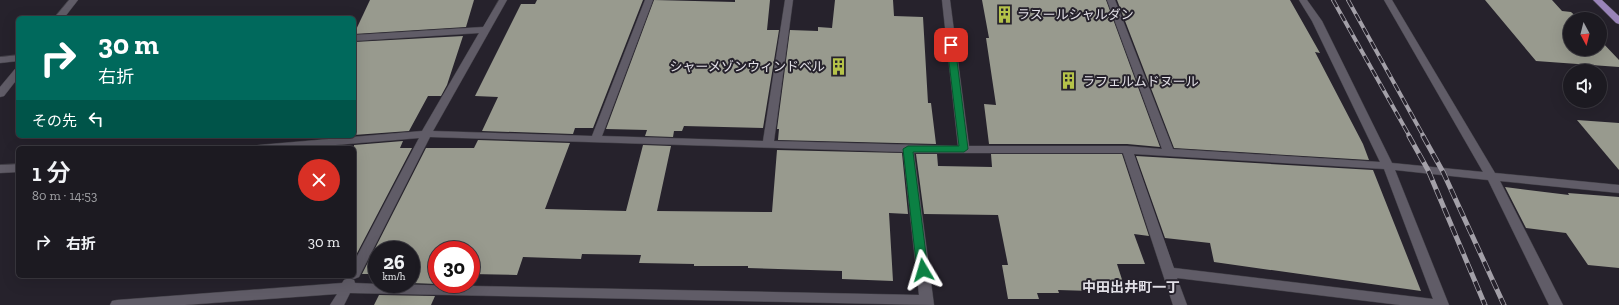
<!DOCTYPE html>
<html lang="ja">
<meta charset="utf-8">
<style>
body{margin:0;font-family:"Zilla Slab","Noto Sans JP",serif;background:#29272e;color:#f1f3f6;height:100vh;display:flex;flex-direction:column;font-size:15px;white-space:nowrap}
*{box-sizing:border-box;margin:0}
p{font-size:13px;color:#a0a1a5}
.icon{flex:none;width:22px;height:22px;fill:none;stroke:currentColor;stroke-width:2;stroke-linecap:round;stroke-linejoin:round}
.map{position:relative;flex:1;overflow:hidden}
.sheet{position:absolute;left:16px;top:146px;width:340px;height:132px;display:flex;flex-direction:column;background:#1c1a21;border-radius:6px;box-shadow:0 4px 16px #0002,0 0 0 1px #3a383f}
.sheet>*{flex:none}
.banner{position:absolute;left:16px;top:16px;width:340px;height:122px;border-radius:6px;box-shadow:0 4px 16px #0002,0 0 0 1px #3a383f;background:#00695c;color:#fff;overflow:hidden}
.needle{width:26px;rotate:173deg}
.tools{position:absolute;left:1563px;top:12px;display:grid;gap:8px}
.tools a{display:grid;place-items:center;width:44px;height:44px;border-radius:50%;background:#1c1a21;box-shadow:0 4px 16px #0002,0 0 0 1px #3a383f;font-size:20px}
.speed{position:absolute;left:368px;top:241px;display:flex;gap:8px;font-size:20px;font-weight:700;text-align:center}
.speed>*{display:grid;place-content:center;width:52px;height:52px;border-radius:50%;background:#1c1a21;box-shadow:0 4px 16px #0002,0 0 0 1px #3a383f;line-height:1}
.speed small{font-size:10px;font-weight:400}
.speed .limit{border:6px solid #d22;background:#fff;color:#111}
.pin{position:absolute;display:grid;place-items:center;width:34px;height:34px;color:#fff;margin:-17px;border-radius:8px;box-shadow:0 2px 6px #0006}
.me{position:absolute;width:44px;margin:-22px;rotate:353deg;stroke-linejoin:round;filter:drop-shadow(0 0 3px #0008)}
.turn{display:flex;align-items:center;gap:14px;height:84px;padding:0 16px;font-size:18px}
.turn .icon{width:52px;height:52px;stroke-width:2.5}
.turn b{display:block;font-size:28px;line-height:34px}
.then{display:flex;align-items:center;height:38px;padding:0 16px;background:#0003;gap:8px;font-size:15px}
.round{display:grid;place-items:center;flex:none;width:42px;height:42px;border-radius:21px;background:#29272e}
.summary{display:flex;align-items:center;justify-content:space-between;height:68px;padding:0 16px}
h1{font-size:24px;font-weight:600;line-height:30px}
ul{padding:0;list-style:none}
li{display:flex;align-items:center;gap:12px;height:56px;padding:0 16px}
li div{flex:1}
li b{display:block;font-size:15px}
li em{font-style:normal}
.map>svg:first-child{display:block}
.building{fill:#989a8e}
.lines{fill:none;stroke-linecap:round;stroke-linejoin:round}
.minor-casing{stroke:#413f46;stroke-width:1}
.primary-casing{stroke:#413f46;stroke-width:1}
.minor{fill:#605c67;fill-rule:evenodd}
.primary{fill:#9984b9;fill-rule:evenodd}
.rail-far1-casing{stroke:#a3a0a8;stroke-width:4}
.rail-casing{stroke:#a3a0a8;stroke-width:5}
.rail-far1{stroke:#26222c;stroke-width:2.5;stroke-dasharray:8;stroke-linecap:butt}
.rail{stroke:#26222c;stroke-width:3.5;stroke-dasharray:10;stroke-linecap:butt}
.route{fill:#0b8043;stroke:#07532c}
.labels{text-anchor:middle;stroke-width:4;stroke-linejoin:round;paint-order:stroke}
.poi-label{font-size:13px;fill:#e1dfe6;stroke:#26222c;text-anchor:start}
.neighbourhood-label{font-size:14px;font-weight:bold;fill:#e1dfe6;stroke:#26222c}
</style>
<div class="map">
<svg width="1619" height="305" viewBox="0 0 1619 305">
<rect width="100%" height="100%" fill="#26222c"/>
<!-- building -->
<g class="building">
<path d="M370,0H474L466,27L354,34Z"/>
<path d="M537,0H643L593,128H575L573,134L482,131L498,97L475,96L521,4H535Z"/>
<path d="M654,0L735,2V0H770L767,30H779L763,128L684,126L682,131H674L673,137L645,136L647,130L606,129Z"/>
<path d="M835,0H893L894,16L923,17L928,103H931L936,144L778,140L779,129H777L790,30L818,31V27L832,28Z"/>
<path d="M982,0H1106L1160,147L1127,144H989L984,104L996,105L986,38H989Z"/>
<path d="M1117,0H1290L1320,53L1315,52L1363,144L1369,160L1174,148Z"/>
<path d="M1485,0H1552L1562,11L1571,12L1579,19H1570V49H1600V40L1619,60V67L1536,61Z"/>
<path d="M463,36L447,85L441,96H428L409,131L354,135V42Z"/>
<path d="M1577,120L1619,123V170Z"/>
<path d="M478,140L570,143L545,209L626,211L643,145L671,146L657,211L772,212L777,150L902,153L908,214L889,213L893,281L842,279V271L748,268V266H694V264L639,263L641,255L582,254L581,259L523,257L517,275L471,274V250H437V284L411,283V250H377V274H362L426,148H474Z"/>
<path d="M403,141L400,148H412L354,259V145Z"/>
<path d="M916,154H937L938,166L992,167L991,154H1122L1149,236L1134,234L1145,264H1117L1126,292L1058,290L1059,293H1037L1039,299H1008L1002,265H1008L998,215L924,214Z"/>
<path d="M1136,156L1373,170L1421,291L1214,262L1210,243L1165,238Z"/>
<path d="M1505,187L1569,195L1568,193L1619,197V268L1588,265L1566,233L1526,228Z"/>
<path d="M379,295L435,296L431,305H374Z"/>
</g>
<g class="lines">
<defs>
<g id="minor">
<path d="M69,0H78L64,18H54Z"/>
<path d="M499,0H507L433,131L592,136L645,0H653L602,136L763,141L785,0H793L774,141L958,146L942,0H950L969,146H1127L1162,149L1107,0H1115L1173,149L1380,162L1312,21L1299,0H1307L1322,21L1392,163L1483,172L1384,0H1392L1495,173L1619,185V193L1500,181L1563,305H1549L1488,180L1395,170L1449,305H1400L1177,278L1187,305H1173L1123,153H914L934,305L350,293L344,305H330L337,294L185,305H110L112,301L117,300L342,283L344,280L349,278L354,280L355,283L377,284L919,295L903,152L430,137L359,277L354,279L349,277V276H354V262L419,138L300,148H254L255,146L259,145L422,131L479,33L354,41V35L483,27ZM1134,154L1384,169L1433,299L1174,268Z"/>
<path d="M18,55V61L0,63V57Z"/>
<path d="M18,68V78L4,96L0,97V87L15,69Z"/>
<path d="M18,164V172L0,173V165Z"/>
</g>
<path id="primary" d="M1593,0H1602L1619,16V24L1616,23Z"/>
</defs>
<!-- minor casing -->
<use href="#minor" class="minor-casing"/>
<!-- primary casing -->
<use href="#primary" class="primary-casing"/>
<!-- minor -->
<use href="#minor" class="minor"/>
<!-- primary -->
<use href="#primary" class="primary"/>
<defs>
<g id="rail-far1">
<path d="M1333,0L1410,137"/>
<path d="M1348,0L1424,137"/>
</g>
<g id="rail">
<path d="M1409,136L1428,170L1485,305"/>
<path d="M1423,136L1443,172L1504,305"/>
</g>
</defs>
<!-- rail-far1 casing -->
<use href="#rail-far1" class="rail-far1-casing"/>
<!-- rail casing -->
<use href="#rail" class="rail-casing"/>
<!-- rail-far1 -->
<use href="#rail-far1" class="rail-far1"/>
<!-- rail -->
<use href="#rail" class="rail"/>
</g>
<!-- route -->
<path class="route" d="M951,42L955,45L968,149L964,152H913L928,270L926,273H919L917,270L903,149L908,146H959L947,45Z"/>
<!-- icons -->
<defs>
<symbol id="building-bare" viewBox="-9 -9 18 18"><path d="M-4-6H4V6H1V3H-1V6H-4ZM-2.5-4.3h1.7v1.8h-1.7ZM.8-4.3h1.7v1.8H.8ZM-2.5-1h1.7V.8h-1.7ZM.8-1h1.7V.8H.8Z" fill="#b5c249" stroke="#26222c" stroke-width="2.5" paint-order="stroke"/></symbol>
</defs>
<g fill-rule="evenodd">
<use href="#building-bare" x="992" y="2" width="25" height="25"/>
<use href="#building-bare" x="826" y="54" width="25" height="25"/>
<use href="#building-bare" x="1056" y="68" width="25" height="25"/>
</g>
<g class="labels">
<!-- poi labels -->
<g class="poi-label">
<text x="1017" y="19">ラスールシャルダン</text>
<text x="825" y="71" text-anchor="end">シャーメゾンウィンドベル</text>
<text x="1082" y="86">ラフェルムドヌール</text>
</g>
<!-- neighbourhood labels -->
<g class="neighbourhood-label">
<text x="1131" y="292">中田出井町一丁</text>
</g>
</g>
</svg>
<div class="tools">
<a><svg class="needle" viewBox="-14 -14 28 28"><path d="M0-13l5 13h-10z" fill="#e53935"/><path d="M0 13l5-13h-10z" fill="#a0a1a5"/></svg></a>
<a><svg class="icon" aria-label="sound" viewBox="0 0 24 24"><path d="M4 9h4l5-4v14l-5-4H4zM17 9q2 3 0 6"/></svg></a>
</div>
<div class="speed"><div>26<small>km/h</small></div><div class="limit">30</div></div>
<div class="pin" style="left:951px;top:45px;background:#d93025"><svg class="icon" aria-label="arrive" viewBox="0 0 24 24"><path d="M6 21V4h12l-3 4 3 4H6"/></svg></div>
<svg class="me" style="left:923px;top:270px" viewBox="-20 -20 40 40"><path d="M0-17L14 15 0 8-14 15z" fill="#0b8043" stroke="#fff" stroke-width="4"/></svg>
<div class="banner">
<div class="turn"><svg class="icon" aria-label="right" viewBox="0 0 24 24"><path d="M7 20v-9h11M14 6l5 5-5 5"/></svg><div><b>30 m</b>右折</div></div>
<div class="then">その先<svg class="icon" aria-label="left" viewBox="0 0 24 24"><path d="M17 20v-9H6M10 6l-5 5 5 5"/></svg></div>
</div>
<section class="sheet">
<div class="summary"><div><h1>1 分</h1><p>80 m · 14:53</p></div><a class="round" style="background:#d93025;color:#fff"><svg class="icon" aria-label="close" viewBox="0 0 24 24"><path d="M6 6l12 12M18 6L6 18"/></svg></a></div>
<ul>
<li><svg class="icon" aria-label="right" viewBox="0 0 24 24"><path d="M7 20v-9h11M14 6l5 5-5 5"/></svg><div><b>右折</b></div><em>30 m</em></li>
</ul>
</section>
</div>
